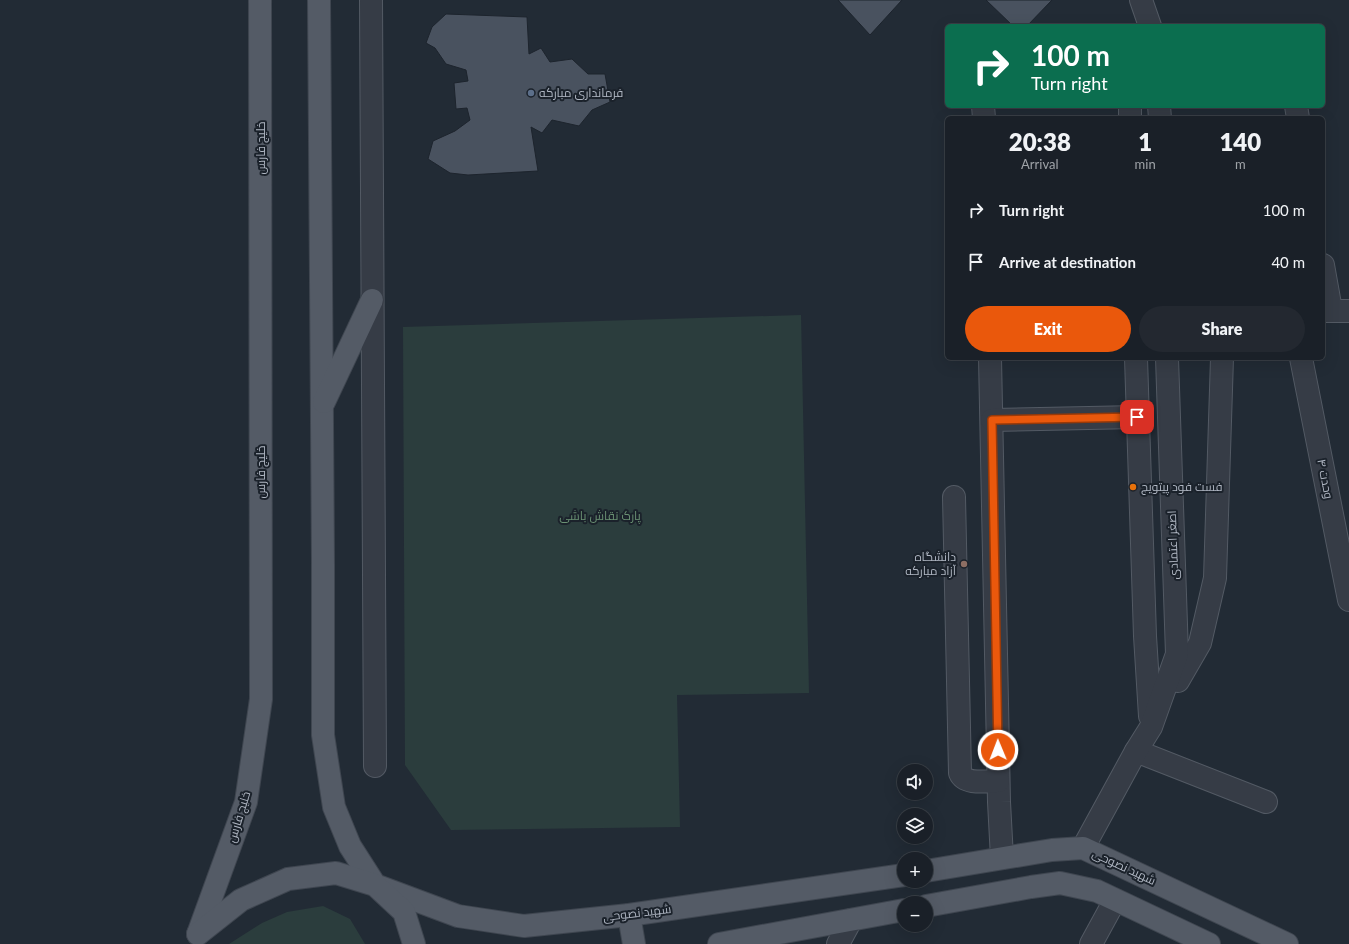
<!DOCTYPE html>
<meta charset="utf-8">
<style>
body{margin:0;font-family:Lato,Cairo,sans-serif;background:#232830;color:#f1f3f6;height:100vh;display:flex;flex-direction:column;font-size:15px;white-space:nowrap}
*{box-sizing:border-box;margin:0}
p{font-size:13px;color:#9fa3a8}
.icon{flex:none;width:22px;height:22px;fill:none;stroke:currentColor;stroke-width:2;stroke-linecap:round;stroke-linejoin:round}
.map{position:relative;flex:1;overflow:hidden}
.details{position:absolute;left:945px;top:116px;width:380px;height:244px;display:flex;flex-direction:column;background:#1a2028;border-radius:6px;box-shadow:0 4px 16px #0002,0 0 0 1px #383e45}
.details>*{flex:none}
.banner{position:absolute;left:945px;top:24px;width:380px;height:84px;border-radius:6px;box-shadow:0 4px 16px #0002,0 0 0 1px #383e45;background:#0b6e4f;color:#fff;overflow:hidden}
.fabs{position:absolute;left:897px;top:764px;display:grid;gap:8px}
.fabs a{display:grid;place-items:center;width:36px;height:36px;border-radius:50%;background:#1a2028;box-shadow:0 4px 16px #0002,0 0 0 1px #383e45;font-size:20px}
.pin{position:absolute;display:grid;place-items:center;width:34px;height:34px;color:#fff;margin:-17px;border-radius:8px;box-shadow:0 2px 6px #0006}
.me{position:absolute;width:44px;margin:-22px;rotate:359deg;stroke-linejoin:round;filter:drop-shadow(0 0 3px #0008)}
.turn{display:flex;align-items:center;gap:14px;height:84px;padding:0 20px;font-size:18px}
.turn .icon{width:52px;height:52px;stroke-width:2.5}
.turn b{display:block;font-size:28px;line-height:34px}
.eta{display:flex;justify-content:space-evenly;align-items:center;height:68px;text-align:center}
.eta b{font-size:24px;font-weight:800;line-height:28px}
.action{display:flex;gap:8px;margin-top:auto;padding:8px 20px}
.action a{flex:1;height:46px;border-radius:24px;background:#ea580c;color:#fff;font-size:16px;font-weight:800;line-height:46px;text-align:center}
.action a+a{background:#232830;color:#f1f3f6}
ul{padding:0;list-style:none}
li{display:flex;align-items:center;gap:12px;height:52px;padding:0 20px}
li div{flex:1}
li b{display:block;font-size:15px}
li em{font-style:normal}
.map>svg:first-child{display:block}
.green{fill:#2b3d3d}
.building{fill:#49525f;stroke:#1d242d}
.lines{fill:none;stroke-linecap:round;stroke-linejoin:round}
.minor-casing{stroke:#535a64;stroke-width:24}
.major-casing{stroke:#3f4650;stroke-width:24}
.minor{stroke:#363c46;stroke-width:22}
.major{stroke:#545b66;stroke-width:22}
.route-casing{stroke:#983908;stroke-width:10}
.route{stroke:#ea580c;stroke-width:7}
.service-dot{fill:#5c6f8a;stroke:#1b222b;stroke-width:1.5}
.food-dot{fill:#e8710a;stroke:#1b222b;stroke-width:1.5}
.education-dot{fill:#8d6e63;stroke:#1b222b;stroke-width:1.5}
.labels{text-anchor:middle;stroke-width:4;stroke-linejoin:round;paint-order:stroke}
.poi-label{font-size:12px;fill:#b0b7c3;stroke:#1b222b;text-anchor:start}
.street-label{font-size:12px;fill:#b0b7c3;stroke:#1b222b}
.park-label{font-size:12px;fill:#6a9173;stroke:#1b222b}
</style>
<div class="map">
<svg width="1349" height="944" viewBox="0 0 1349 944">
<rect width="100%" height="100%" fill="#222b35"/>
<!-- green -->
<g class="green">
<path d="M801,315L809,693L677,695L680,827L451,830L405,765L403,327Z"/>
<path d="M323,906L350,919L365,944H229L262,923L287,912Z"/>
</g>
<!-- building -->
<g class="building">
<path d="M838,0H902L870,35Z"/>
<path d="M986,0H1052L1027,26H1013Z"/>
<path d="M446,14L527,17L529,54L541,48L550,62L572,59L588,74H605L610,102L592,110L579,126L552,120L542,133L531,127L538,171L468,175L450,173L428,159L433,141L455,131L470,120L467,108L456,109L454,83L468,81L466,70L446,64L435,48L426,43L432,27Z"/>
</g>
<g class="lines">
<defs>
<g id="minor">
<path d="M371,0L375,766"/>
<path d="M1141,0L1150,26"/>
<path d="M983,106L984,118"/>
<path d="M1130,106V118"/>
<path d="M1159,106L1160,118"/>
<path d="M1296,106L1298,118"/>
<path d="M1323,265L1331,310"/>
<path d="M1323,311H1349"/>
<path d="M990,358L999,802L1002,858"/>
<path d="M1136,358L1145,636L1150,716"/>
<path d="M1301,358L1349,600"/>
<path d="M992,420L1137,417"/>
<path d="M954,497L960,773C965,785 987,781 998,781"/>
<path d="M1178,681L1200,643L1215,578L1222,358"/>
<path d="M1136,751L1266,802"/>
<path d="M1083,848L1136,751L1151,727L1177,654L1167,358"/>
<path d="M838,944L851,920"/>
<path d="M1091,944L1115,900"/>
</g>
<g id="major">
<path d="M319,0L323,564V735L334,807L350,846L375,885L458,916L524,926L629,915L904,875"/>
<path d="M324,402L372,300"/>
<path d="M926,871L1052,850L1083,848L1287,944"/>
<path d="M926,906L1031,887L1060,883L1097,891L1209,944"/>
<path d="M629,915L634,944"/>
<path d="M198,934L246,802L261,699L260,0"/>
<path d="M198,934L241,900L288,879L336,873L375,885L404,912L414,944"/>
<path d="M719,944L904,910"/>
</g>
</defs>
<!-- minor casing -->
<use href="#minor" class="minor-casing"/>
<!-- major casing -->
<use href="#major" class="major-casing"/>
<!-- minor -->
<use href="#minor" class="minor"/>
<!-- major -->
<use href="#major" class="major"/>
</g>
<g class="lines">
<defs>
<path id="route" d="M998,750L992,420L1137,417"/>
</defs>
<!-- route casing -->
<use href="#route" class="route-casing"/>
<!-- route -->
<use href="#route" class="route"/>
</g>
<!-- markers -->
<circle class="service-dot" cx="531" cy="93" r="4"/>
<circle class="food-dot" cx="1133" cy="487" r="4"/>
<circle class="education-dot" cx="964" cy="564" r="4"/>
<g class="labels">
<!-- poi labels -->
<g class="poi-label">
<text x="539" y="97">فرمانداری مبارکه</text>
<text x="1141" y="491">فست فود پیتویچ</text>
<text x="956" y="561" text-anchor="end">دانشگاه<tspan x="956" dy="14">آزاد مبارکه</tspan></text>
</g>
<!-- street labels -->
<g class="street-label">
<text transform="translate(261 148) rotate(-90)" y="4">خلیج فارس</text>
<text transform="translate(261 472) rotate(-90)" y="4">خلیج فارس</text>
<text transform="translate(1325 479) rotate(79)" y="4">وحدت ۴</text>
<text transform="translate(1173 545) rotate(-92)" y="4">اصغر اعتمادی</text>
<text transform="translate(239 817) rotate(-73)" y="4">خلیج فارس</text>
<text transform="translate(1124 867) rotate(25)" y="4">شهید نصوحی</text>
<text transform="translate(637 913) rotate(-7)" y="4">شهید نصوحی</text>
</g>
<!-- park labels -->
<g class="park-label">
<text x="600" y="520">پارک نقاش باشی</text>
</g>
</g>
</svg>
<div class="fabs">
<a><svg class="icon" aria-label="sound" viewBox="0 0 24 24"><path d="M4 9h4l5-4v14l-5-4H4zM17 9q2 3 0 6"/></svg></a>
<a><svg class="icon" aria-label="layers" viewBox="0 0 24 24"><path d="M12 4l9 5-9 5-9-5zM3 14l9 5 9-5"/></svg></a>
<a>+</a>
<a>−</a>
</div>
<div class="pin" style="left:1137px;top:417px;background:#d93025"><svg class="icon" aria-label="arrive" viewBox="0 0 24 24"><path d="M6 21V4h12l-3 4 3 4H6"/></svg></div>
<svg class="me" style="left:998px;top:750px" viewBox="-20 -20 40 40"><circle r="17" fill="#ea580c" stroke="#fff" stroke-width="3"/><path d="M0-11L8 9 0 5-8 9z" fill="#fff"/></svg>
<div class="banner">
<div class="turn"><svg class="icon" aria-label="right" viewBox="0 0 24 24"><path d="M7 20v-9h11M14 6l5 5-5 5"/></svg><div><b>100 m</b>Turn right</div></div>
</div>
<section class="details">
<div class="eta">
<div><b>20:38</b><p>Arrival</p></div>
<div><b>1</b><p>min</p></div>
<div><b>140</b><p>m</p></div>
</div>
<ul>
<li><svg class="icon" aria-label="right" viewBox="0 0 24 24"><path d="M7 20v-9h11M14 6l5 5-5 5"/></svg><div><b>Turn right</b></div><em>100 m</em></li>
<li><svg class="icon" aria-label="arrive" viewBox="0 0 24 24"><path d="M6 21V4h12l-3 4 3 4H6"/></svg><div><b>Arrive at destination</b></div><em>40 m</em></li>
</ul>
<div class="action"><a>Exit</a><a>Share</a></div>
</section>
</div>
